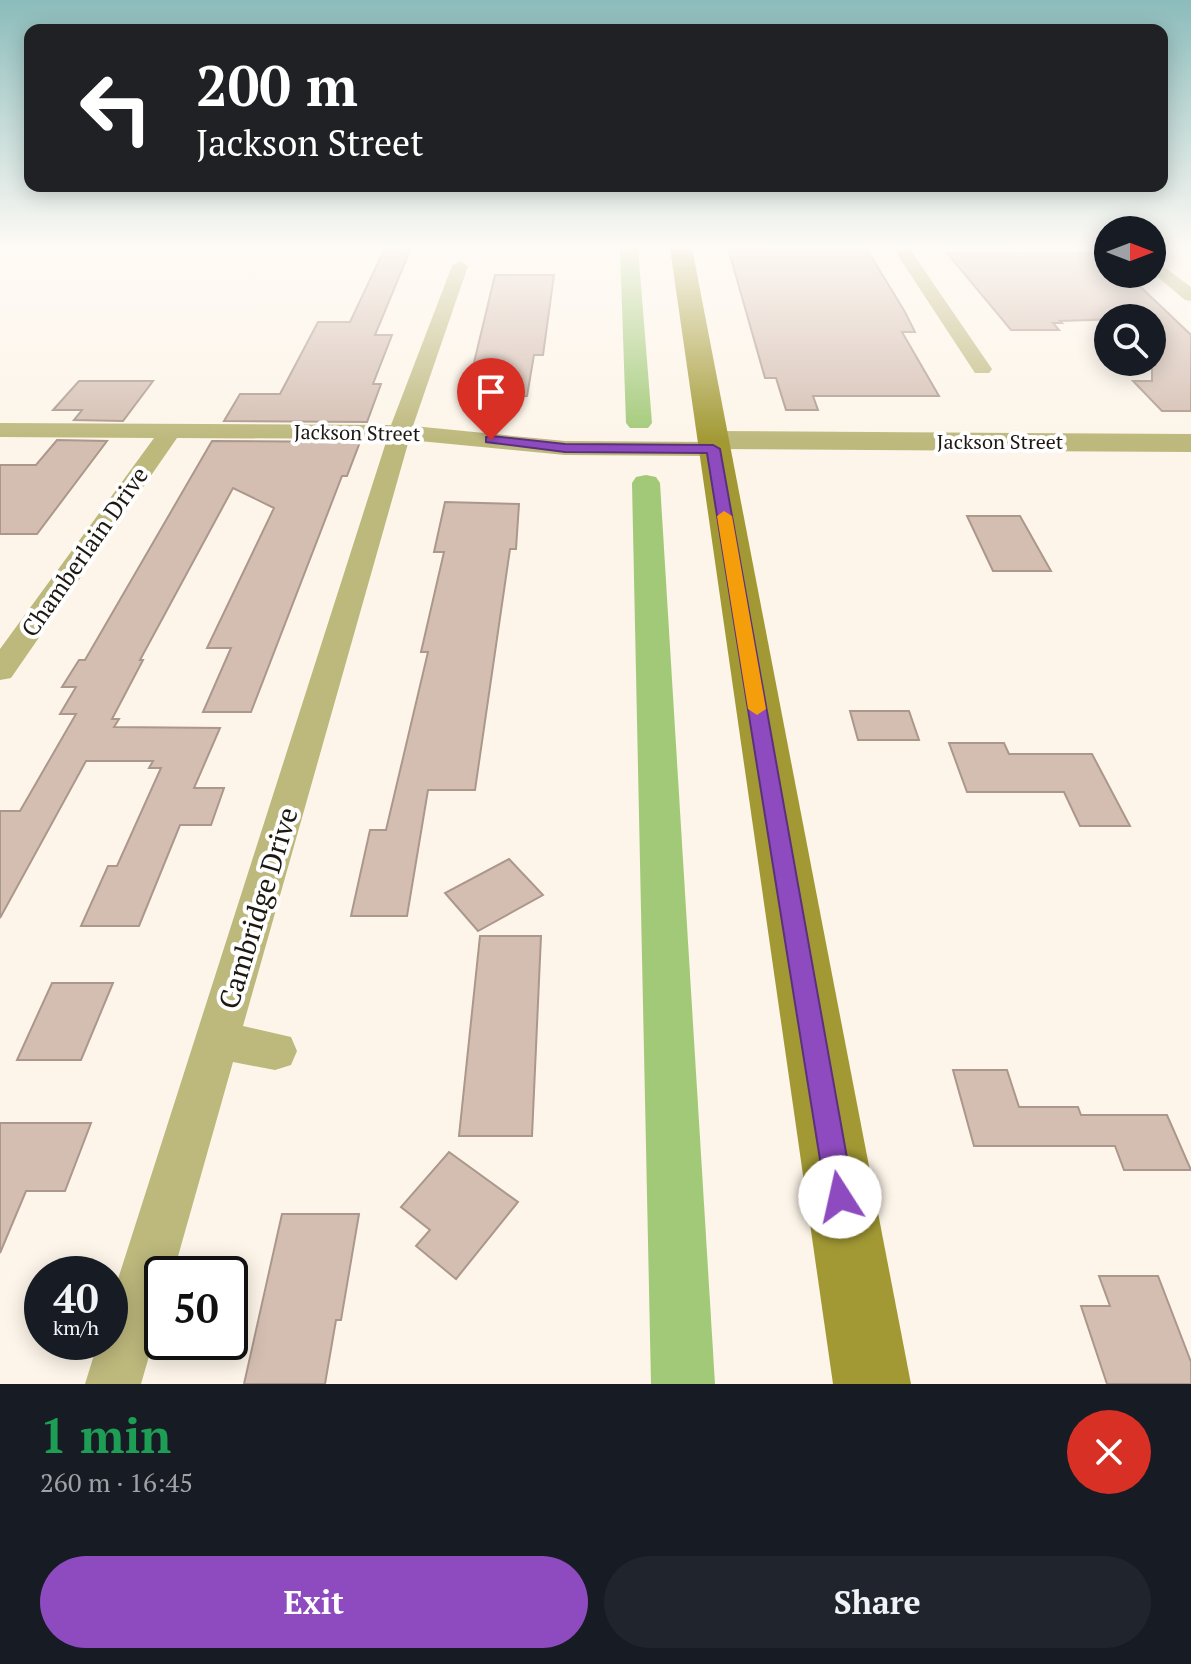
<!DOCTYPE html>
<meta charset="utf-8">
<style>
body{margin:0;font-family:"PT Serif",serif;background:#20242c;color:#f1f3f6;height:100vh;display:flex;flex-direction:column;font-size:30px;white-space:nowrap}
*{box-sizing:border-box;margin:0}
p{font-size:26px;color:#9ea1a6}
.icon{flex:none;width:44px;height:44px;fill:none;stroke:currentColor;stroke-width:2;stroke-linecap:round;stroke-linejoin:round}
.map{position:relative;height:1384px;overflow:hidden}
.drawer{display:flex;flex-direction:column;background:#171b24;flex:1}
.drawer>*{flex:none}
.banner{position:absolute;left:24px;top:24px;width:1144px;height:168px;border-radius:16px;box-shadow:0 4px 20px #0003;background:#202124;color:#fff;overflow:hidden}
.needle{width:52px;rotate:90deg}
.fabs{position:absolute;left:1094px;top:216px;display:grid;gap:16px}
.fabs a{display:grid;place-items:center;width:72px;height:72px;border-radius:50%;background:#171b24;box-shadow:0 4px 20px #0003;font-size:40px}
.speed{position:absolute;left:24px;top:1256px;display:flex;gap:16px;font-size:40px;font-weight:700;text-align:center}
.speed>*{display:grid;place-content:center;width:104px;height:104px;border-radius:50%;background:#171b24;box-shadow:0 4px 20px #0003;line-height:1}
.speed small{font-size:20px;font-weight:400}
.speed .limit{border:4px solid #111;border-radius:12px;background:#fff;color:#111}
.pin{position:absolute;display:grid;place-items:center;width:68px;height:68px;color:#fff;margin:-82px -34px;border-radius:50% 50% 50% 0;rotate:-45deg;box-shadow:0 0 8px #0007}
.pin .icon{rotate:45deg}
.me{position:absolute;width:88px;margin:-44px;rotate:350deg;stroke-linejoin:round;filter:drop-shadow(0 0 6px #0008)}
.turn{display:flex;align-items:center;gap:28px;height:168px;padding:0 40px;font-size:36px}
.turn .icon{width:104px;height:104px;stroke-width:2.5}
.turn b{display:block;font-size:56px;line-height:68px}
.round{display:grid;place-items:center;flex:none;width:84px;height:84px;border-radius:42px;background:#20242c}
.summary{display:flex;align-items:center;justify-content:space-between;height:136px;padding:0 40px}
h1{font-size:48px;font-weight:600;line-height:60px;color:#1e9e55}
.action{display:flex;gap:16px;margin-top:auto;padding:16px 40px}
.action a{flex:1;height:92px;border-radius:48px;background:#8e4bbf;color:#fff;font-size:32px;font-weight:600;line-height:92px;text-align:center}
.action a+a{background:#20242c;color:#f1f3f6}
.map>svg:first-child{display:block}
.lines{fill:none;stroke-linecap:round;stroke-linejoin:round}
.canal{fill:#a1c977;fill-rule:evenodd}
.building{fill:#d4beb2;stroke:#ab978b;stroke-width:2}
.minor{fill:#bdb87c;fill-rule:evenodd}
.tertiary{fill:#bdb87c;fill-rule:evenodd}
.secondary{fill:#a29934;fill-rule:evenodd}
.route{fill:#8e4bbf;stroke:#5c317c;stroke-width:2}
.slow{fill:#f59e0b}
.labels{text-anchor:middle;stroke-width:8;stroke-linejoin:round;paint-order:stroke}
.far-street-label{font-size:20px;fill:#1d1912;stroke:#fff}
.street-label{font-size:24px;fill:#1d1912;stroke:#fff}
.near-street-label{font-size:28px;fill:#1d1912;stroke:#fff}
</style>
<div class="map">
<svg width="1191" height="1384" viewBox="0 0 1191 1384">
<rect width="100%" height="100%" fill="#fdf5e9"/>
<g class="lines">
<!-- canal -->
<g class="canal">
<path d="M620,248H638L652,423L648,428H630L626,423Z"/>
<path d="M646,475L656,477L660,483L715,1384H651L632,483L636,477Z"/>
</g>
</g>
<!-- building -->
<g class="building">
<path d="M385,248H411L375,335H392L373,384H381L367,422L224,421L240,394H280L318,322H350Z"/>
<path d="M728,248H866L905,312L915,332H902L939,396H813L818,410H786L776,378H765Z"/>
<path d="M947,253H1104L1108,257V274H1127L1191,335V411H1162L1133,381H1152V318L1060,321L1062,323H1053L1059,330H1011Z"/>
<path d="M495,275H554L543,355H534L527,396H466Z"/>
<path d="M79,381H153L123,421L74,420L82,410H53Z"/>
<path d="M57,440L107,441L37,534H0V465H36Z"/>
<path d="M212,441L360,442L347,476H342L251,712H203L231,648H207L274,508L233,488L140,660H143L112,719H119L114,727L220,728L194,788H224L211,825H180L139,926H81L108,866H117L161,768H149L153,761H86L0,918V811H20L76,714H60L76,687H62L79,660H85Z"/>
<path d="M445,502L519,504L516,549H510L475,790H428L407,916H351L370,830H386L428,652H421L444,552H434Z"/>
<path d="M967,516H1020L1051,571H993Z"/>
<path d="M850,711H909L919,740H858Z"/>
<path d="M949,743H1004L1009,754H1092L1130,826H1080L1064,792H967Z"/>
<path d="M509,859L543,895L478,931L445,893Z"/>
<path d="M480,936H541L532,1136H459Z"/>
<path d="M52,983H113L81,1060H17Z"/>
<path d="M953,1070H1007L1019,1107H1078L1081,1115H1167L1191,1170H1124L1115,1146H974Z"/>
<path d="M0,1123H91L65,1191H26L0,1253Z"/>
<path d="M449,1152L518,1202L456,1279L416,1246L430,1230L401,1207Z"/>
<path d="M282,1214H359L341,1320H336L325,1384H244Z"/>
<path d="M1099,1276H1158L1191,1362V1384H1107L1081,1306H1110Z"/>
</g>
<g class="lines">
<!-- minor -->
<g class="minor">
<path d="M893,248H909L992,369L989,373H975Z"/>
<path d="M1152,258L1191,287V301L1185,300L1152,272Z"/>
<path d="M460,261L468,266L413,426L565,441L713,442L721,444L725,449L721,454L713,456L565,455L409,440L243,1026L291,1037L297,1051L291,1065L275,1070L233,1062L173,1274H162V1311L141,1384H85L98,1342H110V1304L387,439L177,438L11,678L0,680V649L154,438L0,437V423L391,425L452,266Z"/>
</g>
<!-- tertiary -->
<path class="tertiary" d="M712,431L1191,434V452L712,449L702,446L698,440L702,434Z"/>
<!-- secondary -->
<path class="secondary" d="M670,248H692L911,1384H833Z"/>
</g>
<!-- sky -->
<linearGradient id="sky" x2="0" y2="1"><stop stop-color="#8bbcbb"/><stop offset="0.56" stop-color="#fefaf5"/><stop offset="1" stop-color="#fefaf5" stop-opacity="0"/></linearGradient>
<rect width="1191" height="441" fill="url(#sky)"/>
<!-- route -->
<path class="route" d="M491,436L565,444L713,445L720,449L854,1197L850,1207L840,1211L830,1207L826,1197L707,453L565,452L486,442V437Z"/>
<!-- slow -->
<path class="slow" d="M724,511L732,516L766,709L757,715L748,709L717,516Z"/>
<g class="labels">
<!-- far-street labels -->
<g class="far-street-label">
<text transform="translate(357 433) rotate(1)" y="7">Jackson Street</text>
<text x="1000" y="449">Jackson Street</text>
</g>
<!-- street labels -->
<g class="street-label">
<text transform="translate(85 552) rotate(-55)" y="8">Chamberlain Drive</text>
</g>
<!-- near-street labels -->
<g class="near-street-label">
<text transform="translate(258 908) rotate(-73)" y="10">Cambridge Drive</text>
</g>
</g>
</svg>
<div class="fabs">
<a><svg class="needle" viewBox="-14 -14 28 28"><path d="M0-13l5 13h-10z" fill="#e53935"/><path d="M0 13l5-13h-10z" fill="#9ea1a6"/></svg></a>
<a><svg class="icon" aria-label="search" viewBox="0 0 24 24"><circle cx="10" cy="10" r="6"/><path d="M15 15l6 6"/></svg></a>
</div>
<div class="speed"><div>40<small>km/h</small></div><div class="limit">50</div></div>
<div class="pin" style="left:491px;top:440px;background:#d93025"><svg class="icon" aria-label="arrive" viewBox="0 0 24 24"><path d="M6 21V4h12l-3 4 3 4H6"/></svg></div>
<svg class="me" style="left:840px;top:1197px" viewBox="-20 -20 40 40"><circle r="19" fill="#fff"/><path d="M0-13L10 11 0 6-10 11z" fill="#8e4bbf"/></svg>
<div class="banner">
<div class="turn"><svg class="icon" aria-label="left" viewBox="0 0 24 24"><path d="M17 20v-9H6M10 6l-5 5 5 5"/></svg><div><b>200 m</b>Jackson Street</div></div>
</div>
</div>
<section class="drawer">
<div class="summary"><div><h1>1 min</h1><p>260 m · 16:45</p></div><a class="round" style="background:#d93025;color:#fff"><svg class="icon" aria-label="close" viewBox="0 0 24 24"><path d="M6 6l12 12M18 6L6 18"/></svg></a></div>
<div class="action"><a>Exit</a><a>Share</a></div>
</section>
